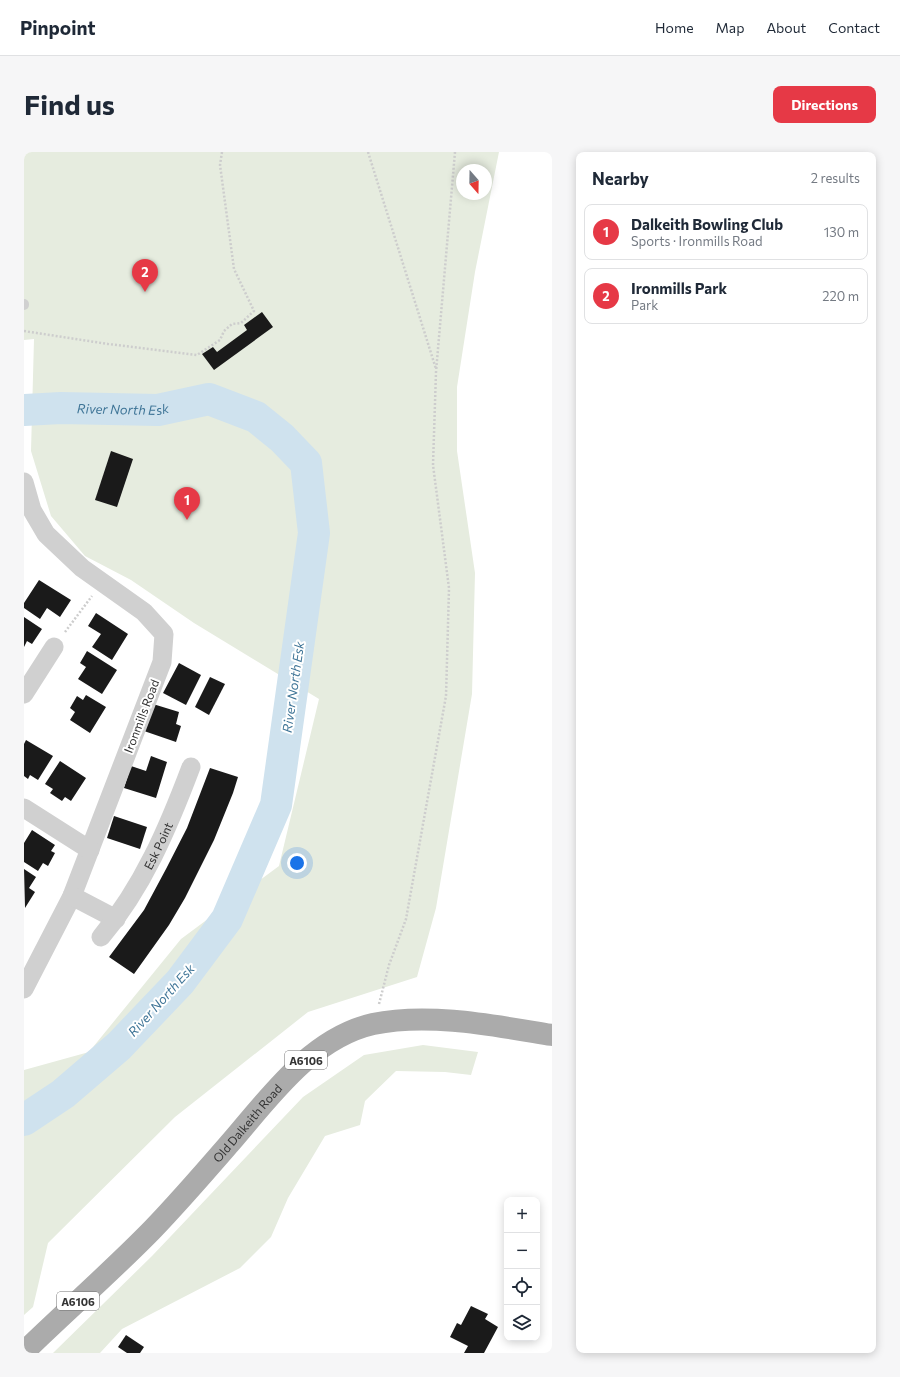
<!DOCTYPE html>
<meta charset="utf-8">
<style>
body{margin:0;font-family:Commissioner,sans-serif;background:#f6f6f7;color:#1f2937}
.controls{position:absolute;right:12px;bottom:12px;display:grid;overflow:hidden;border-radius:8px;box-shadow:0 2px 10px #0003}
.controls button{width:36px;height:36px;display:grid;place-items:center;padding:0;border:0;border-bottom:1px solid #e0e1e3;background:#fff;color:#1f2937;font:20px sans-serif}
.compass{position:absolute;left:432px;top:12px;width:36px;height:36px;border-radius:50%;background:#fff;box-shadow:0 2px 10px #0003;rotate:160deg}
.you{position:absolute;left:273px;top:711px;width:14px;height:14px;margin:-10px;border:3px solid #fff;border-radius:50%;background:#1a73e8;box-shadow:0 0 0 6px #1a73e833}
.badge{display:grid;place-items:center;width:26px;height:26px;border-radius:50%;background:#e63946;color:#fff;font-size:13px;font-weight:700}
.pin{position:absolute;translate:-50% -33px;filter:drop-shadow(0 1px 2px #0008)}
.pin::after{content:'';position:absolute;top:21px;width:14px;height:12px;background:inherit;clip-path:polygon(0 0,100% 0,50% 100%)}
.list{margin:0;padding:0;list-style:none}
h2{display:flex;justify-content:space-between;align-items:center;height:52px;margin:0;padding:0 16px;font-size:17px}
h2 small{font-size:13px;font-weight:400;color:#747a83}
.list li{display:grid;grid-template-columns:26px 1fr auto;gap:12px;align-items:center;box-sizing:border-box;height:56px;margin:0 8px 8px;padding:0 8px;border:1px solid #e0e1e3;border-radius:8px}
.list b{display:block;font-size:15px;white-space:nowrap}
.list p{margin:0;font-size:13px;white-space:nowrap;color:#747a83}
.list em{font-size:13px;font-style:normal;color:#747a83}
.icon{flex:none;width:22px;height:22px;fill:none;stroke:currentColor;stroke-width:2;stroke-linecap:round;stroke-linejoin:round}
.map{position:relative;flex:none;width:528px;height:1201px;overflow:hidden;border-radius:8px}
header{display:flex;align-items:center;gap:24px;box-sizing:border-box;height:56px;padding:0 20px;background:#fff;border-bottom:1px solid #e0e1e3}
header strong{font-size:19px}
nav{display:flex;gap:22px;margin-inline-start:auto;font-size:14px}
.intro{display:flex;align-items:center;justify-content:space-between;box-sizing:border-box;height:96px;padding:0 24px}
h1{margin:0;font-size:28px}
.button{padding:10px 18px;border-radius:8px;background:#e63946;color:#fff;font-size:14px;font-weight:700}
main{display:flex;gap:24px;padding:0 24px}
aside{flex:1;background:#fff;border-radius:8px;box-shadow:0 2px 10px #0003}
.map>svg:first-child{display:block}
</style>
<header>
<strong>Pinpoint</strong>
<nav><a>Home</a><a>Map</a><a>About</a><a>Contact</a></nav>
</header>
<div class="intro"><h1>Find us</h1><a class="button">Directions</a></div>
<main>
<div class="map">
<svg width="528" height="1201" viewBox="0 0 528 1201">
<rect width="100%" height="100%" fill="#fff"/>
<g fill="#e6ecdf" fill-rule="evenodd">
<path d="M0,0H475L451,120L433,235V299L451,421L448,542L412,756L393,825L284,860L151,965L24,1091L9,1155L0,1163V918L65,900L157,787L255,714L295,547L170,471L107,428L61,404L27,364L7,299L10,187L0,188ZM438,18H462V42H438Z"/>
<polygon points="399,893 454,900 447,923 421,920 372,919 341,949 336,973 301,984 264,1046 247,1085 216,1116 98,1177 76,1201 29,1201 128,1104 279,945 340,903"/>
</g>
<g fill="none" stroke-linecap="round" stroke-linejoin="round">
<path stroke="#cfe2ee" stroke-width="32" id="s1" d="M0,258L37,256L134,258L185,247L232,265L258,286L282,311L290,381L252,653L203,767L156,830L95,894L39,942L0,968"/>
</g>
<g fill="#1a1a1a">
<polygon points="238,160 249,175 190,218 178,202 189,195 193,200 223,178 220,173"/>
<polygon points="87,299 109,307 93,355 71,348"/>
<polygon points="15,428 47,448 36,465 23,456 16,467 0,456 0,451"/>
<polygon points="72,461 104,482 88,508 68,495 77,482 64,474"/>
<polygon points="0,465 18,477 8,492 3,489 0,495"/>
<polygon points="63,499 93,518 78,542 54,527 62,515 56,511"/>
<polygon points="155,511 177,523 162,553 139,541"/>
<polygon points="186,525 201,532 185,563 171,555"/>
<polygon points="62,543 82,555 66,581 46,568 51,560 46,556 53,544 59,548"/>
<polygon points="129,552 155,560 152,572 157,574 152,590 120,579"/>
<polygon points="2,588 29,604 14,628 6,623 4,627 0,624 0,592"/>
<polygon points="127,604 143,610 132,646 100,636 107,614 122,619"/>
<polygon points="36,609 62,626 47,649 41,645 38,649 26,641 29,637 21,632"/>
<polygon points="186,616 214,625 209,641 190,688 161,746 145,773 110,822 85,805 120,758 142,717 163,676"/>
<polygon points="90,664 123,675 116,697 83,686"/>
<polygon points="8,678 31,693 27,699 31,701 24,714 19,711 14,719 0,710 0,691"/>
<polygon points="0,717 12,725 5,736 11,740 1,756"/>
<polygon points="447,1154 464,1162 461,1167 474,1175 460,1201 440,1201 444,1194 426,1185 433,1171 437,1173"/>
<polygon points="102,1183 120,1195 116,1201 103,1201 94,1195"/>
</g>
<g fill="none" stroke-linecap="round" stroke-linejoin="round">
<g stroke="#cdcdcd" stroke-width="2.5" stroke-dasharray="2 2" stroke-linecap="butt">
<polyline points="344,0 412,217"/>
<polyline points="0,179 84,192 173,203 196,188 200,179 208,172 217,171 230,159 210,117 196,13 198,0"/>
<polyline points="41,480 68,444"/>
<polyline points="355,852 365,813 382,767 422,544 425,436 409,313 412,220 431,0"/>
</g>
<polyline stroke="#d0d0d0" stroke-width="10" points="0,152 0,153"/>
<g stroke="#d0d0d0" stroke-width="19">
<polyline points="0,330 8,358 22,382 58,416 120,460 140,482 138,510 48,744 0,837"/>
<polyline points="0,542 30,495"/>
<polyline points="0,656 66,698"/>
<polyline points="48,744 92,767"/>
<path id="s2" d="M77,785C119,735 144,676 167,615"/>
</g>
<path stroke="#ababab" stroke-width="22" id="s3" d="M0,1200C42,1159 87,1120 128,1078C155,1050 180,1021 206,991C245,946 287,886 349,872C405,860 473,874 528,883"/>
</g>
<g text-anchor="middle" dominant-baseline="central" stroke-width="4" stroke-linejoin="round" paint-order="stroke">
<g fill="#fff" stroke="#707070" stroke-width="1">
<rect x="261" y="899" width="42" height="18" rx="3"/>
<rect x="33" y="1140" width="42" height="18" rx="3"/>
</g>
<g font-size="11" font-weight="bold" fill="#333">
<text x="282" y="908">A6106</text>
<text x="54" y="1149">A6106</text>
</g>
<g font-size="12" fill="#333" stroke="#fff">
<text transform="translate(117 564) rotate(-69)">Ironmills Road</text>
<text stroke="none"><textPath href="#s2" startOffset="108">Esk Point</textPath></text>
<text stroke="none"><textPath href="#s3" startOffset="320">Old Dalkeith Road</textPath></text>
</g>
<g font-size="13" font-style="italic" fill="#3f7597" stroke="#fff">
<text stroke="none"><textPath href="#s1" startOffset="99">River North Esk</textPath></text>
<text transform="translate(269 535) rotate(-82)">River North Esk</text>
<text transform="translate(137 848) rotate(-48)">River North Esk</text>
</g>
</g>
</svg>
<div class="controls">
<button>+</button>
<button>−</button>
<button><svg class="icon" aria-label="locate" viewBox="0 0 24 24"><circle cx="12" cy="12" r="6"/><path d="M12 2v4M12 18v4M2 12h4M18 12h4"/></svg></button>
<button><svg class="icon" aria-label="layers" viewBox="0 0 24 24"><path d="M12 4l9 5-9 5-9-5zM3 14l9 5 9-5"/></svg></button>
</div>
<svg class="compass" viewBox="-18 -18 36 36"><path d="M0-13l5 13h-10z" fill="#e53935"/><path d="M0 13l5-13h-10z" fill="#747a83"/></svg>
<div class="you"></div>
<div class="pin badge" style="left:163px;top:368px">1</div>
<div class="pin badge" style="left:121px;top:140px">2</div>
</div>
<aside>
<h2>Nearby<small>2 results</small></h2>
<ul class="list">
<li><span class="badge">1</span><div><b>Dalkeith Bowling Club</b><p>Sports · Ironmills Road</p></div><em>130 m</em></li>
<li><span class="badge">2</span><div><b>Ironmills Park</b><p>Park</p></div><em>220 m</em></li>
</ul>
</aside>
</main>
